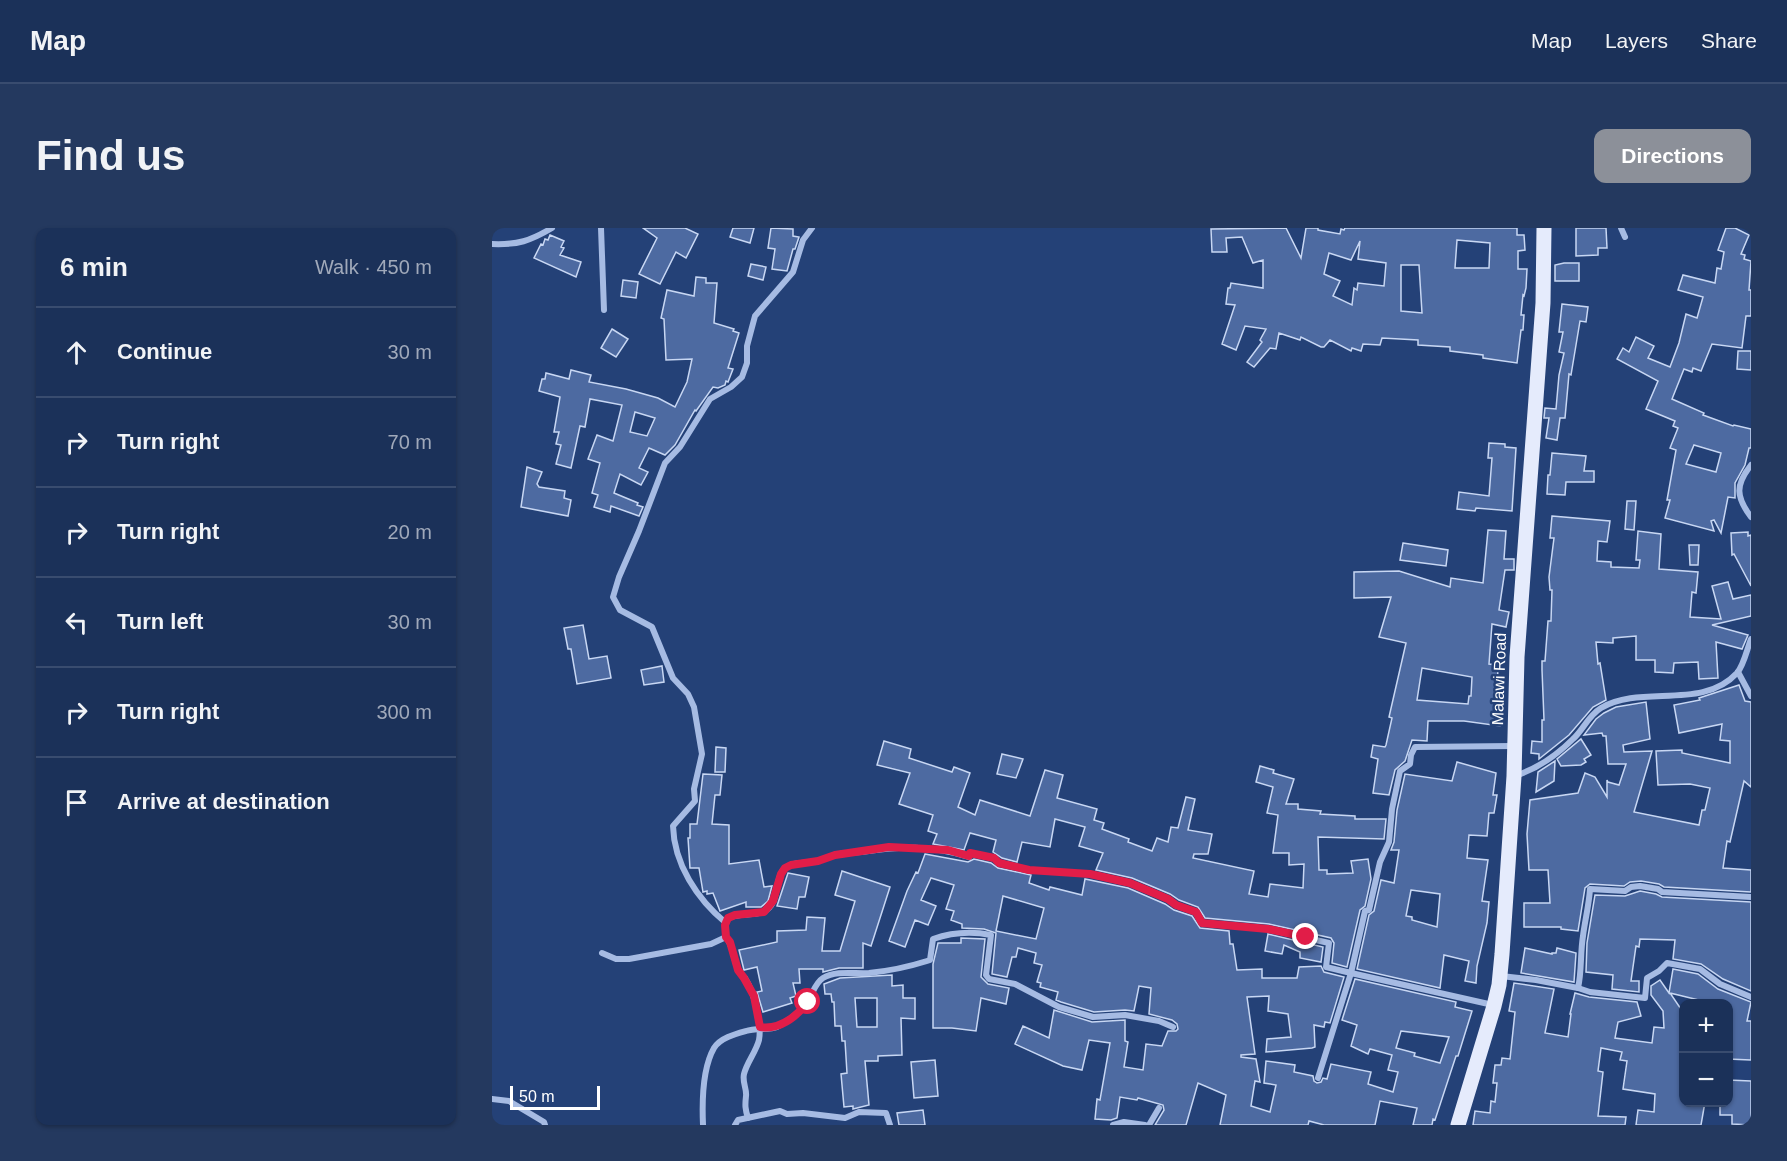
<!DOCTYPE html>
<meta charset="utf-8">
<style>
body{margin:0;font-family:Arial,sans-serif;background:#24395f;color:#f1f3f6}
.controls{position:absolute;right:18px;bottom:18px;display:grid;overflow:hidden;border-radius:12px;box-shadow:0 2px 4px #0004}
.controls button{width:54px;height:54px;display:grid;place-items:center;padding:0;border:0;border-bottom:2px solid #394c6f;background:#1b3159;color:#f1f3f6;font:30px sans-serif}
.scale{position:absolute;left:18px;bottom:15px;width:90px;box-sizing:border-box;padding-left:6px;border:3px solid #fff;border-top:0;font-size:16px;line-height:21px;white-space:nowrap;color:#fff;-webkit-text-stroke:4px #244177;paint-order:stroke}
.stop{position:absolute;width:18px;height:18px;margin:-14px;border:4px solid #e11d48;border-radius:50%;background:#fff}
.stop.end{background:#e11d48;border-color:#fff;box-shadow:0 2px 6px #0008}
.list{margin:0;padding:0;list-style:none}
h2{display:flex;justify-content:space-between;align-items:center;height:78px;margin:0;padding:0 24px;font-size:26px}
h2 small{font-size:20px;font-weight:400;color:#a0a9ba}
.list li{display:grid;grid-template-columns:39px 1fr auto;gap:18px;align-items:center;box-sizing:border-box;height:90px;padding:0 24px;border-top:2px solid #394c6f}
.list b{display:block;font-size:22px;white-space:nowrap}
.list em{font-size:20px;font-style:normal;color:#a0a9ba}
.icon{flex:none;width:33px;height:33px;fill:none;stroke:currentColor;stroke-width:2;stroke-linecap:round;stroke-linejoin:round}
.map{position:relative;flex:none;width:1259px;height:897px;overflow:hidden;border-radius:12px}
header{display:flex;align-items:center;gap:36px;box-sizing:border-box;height:84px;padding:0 30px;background:#1b3159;border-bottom:2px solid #394c6f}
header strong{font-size:28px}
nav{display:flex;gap:33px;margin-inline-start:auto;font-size:21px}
.intro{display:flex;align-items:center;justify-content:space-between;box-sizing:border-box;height:144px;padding:0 36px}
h1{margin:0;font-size:42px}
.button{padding:15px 27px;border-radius:12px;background:#8c9099;color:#fff;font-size:21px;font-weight:700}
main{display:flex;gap:36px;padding:0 36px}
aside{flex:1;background:#1b3159;border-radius:12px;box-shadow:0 2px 4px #0004}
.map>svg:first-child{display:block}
</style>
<header>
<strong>Map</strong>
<nav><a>Map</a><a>Layers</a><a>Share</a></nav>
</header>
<div class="intro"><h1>Find us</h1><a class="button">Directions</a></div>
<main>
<aside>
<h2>6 min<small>Walk · 450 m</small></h2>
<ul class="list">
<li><svg class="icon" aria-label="ahead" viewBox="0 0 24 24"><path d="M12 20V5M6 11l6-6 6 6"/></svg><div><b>Continue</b></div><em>30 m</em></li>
<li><svg class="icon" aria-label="right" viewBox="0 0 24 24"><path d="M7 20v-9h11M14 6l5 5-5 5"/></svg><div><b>Turn right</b></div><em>70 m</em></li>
<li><svg class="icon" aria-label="right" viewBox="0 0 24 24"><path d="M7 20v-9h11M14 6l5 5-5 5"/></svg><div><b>Turn right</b></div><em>20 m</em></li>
<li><svg class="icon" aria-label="left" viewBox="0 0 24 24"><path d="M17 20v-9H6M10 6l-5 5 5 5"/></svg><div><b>Turn left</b></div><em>30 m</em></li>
<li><svg class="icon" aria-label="right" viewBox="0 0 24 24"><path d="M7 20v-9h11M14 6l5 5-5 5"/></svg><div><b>Turn right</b></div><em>300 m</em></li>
<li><svg class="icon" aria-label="arrive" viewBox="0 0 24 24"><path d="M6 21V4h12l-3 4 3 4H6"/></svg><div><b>Arrive at destination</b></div></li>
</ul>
</aside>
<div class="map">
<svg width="1259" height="897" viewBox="0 0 1259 897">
<rect width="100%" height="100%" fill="#244177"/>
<g fill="#4d6aa1" stroke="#c8d7f3" stroke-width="1.5" fill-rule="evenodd">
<polygon points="151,0 193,0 206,6 194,30 184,24 168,56 147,46 165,10"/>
<polygon points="241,0 262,0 258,15 238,9"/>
<polygon points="279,0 301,1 301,8 307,9 303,21 301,21 295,43 280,41 283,21 276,20"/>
<path d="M794,0L809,30L814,0H826V2L848,6L849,1L852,2L853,0H1025V7H1032L1033,22L1026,23V41H1035L1034,60L1032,68L1031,67L1029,87H1032L1031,102H1029L1025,135L991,130V127L958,123V119L926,117V112L890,110L888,117L871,116L869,123L860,120L859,123L838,112L832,119H829L809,109L808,112L787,105L784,121L778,120L762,139L755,134L770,114L768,112L774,101L753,98L744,122L730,116L743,77L734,76L736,60H738L739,55L771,60V32L761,35L750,9L734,10L735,24H720L719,1ZM965,12L998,15L997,40H963ZM868,13L866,31L894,35L892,58L866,55L865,62L862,60L860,77L841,68L848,53L832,46L837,25L859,32ZM909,37H927L930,85L909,83Z"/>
<polygon points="1084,0 1114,0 1115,20 1106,20 1106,27 1084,28"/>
<path d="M1234,0H1243L1257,7L1249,26L1253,27L1252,31L1259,33L1257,62H1259V88H1254L1250,120L1220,116L1209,143L1201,140L1200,144L1192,141L1180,171L1212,185L1211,187L1241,198L1242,197L1259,201V220H1257L1253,237L1243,255V270L1236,269L1229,305L1222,292L1219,293L1222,303L1173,290L1178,272H1175L1184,222L1178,220L1186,200L1181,198L1183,193L1154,181L1166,153L1125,131L1131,120L1137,124L1144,109L1162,118L1156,130L1178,139L1187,115L1194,86L1205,90L1211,69L1186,62L1191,47L1223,55L1225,40L1229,41L1232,24L1226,22ZM1202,217L1229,225L1224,244L1194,236Z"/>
<polygon points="58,7 72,13 69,19 72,20 68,27 89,34 84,49 42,30 49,16 51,17 53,11 56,12"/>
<polygon points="1072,35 1087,35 1087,53 1063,53 1063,37"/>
<polygon points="259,36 274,39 271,52 256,48"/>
<path d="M204,49L214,50V55H225L222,95L242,101L241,103L247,105L236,140L241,141L236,154L234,153L233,157L226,160L221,159L204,183L203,182L183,217L173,227L157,220L147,240L156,244L149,257L128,246L122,265L146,275L145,277L151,279L147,288L119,278L118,284L102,279L106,267L100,265L108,235L96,231L105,207L121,213L130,177L98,171L93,199L88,198L79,240L64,236L69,217L64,216L67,204H62L68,169L47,163L50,151H53L54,145L77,151L79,142L99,147L97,154L134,161L166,170L183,179L195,154L200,131L174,132L172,91L169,90L175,62L202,68ZM143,184L163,190L155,208L138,204Z"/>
<polygon points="131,52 146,54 144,70 129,68"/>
<polygon points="1070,76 1096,79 1094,94 1088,93 1079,147 1077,146 1073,190 1068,190 1065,212 1054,210 1057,190 1052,190 1053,180 1064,181 1067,147 1072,125 1067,124 1071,104 1067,104"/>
<polygon points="120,101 136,111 124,129 109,120"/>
<polygon points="1246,123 1259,123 1259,142 1245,141"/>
<polygon points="997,215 1013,216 1013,219 1024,220 1020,283 984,280 983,283 965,281 967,264 997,268 1000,230 996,230"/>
<polygon points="1060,225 1094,228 1092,243 1102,243 1102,254 1074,254 1073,267 1055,266 1056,247 1058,247"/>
<polygon points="35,239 50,244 45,256 47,259 73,263 72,270 79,272 76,288 29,279"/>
<polygon points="1135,273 1144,273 1142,302 1133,301"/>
<polygon points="1060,288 1118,293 1115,314 1106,313 1105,333 1119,334 1119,339 1147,340 1148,332 1144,332 1146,303 1169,306 1167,341 1206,344 1204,365 1200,364 1198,389 1229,391 1220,358 1236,354 1241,371 1259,367 1259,388 1220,397 1256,407 1250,421 1224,414 1226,450 1207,451 1206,434 1182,435 1181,445 1163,444 1163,432 1144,432 1144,408 1121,410 1121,415 1104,414 1106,436 1108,435 1114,472 1101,479 1077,507 1047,531 1047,526 1039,525 1040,513 1050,514 1050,492 1052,492 1050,442 1050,433 1053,433 1056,393 1059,393 1060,362 1058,362 1057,349 1062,310 1058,310"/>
<path d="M996,302L1014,303L1012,331H1022V342H1013L1007,382L1017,384L1014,399L1000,396L997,436L1006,437L1005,468H1009L1008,498L972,493H936L935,513L920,512L913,533L903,542L897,567L881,565L886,531L879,529L881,517L893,519L894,517L900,490L897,489L914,415L887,409L899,369L862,370V344L907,343L958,359L959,350L991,355ZM930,440L980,449L979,468H977L976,476L925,472Z"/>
<polygon points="1256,304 1256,308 1259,307 1259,358 1242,326 1240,327 1239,305"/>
<polygon points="911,315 956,322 954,338 908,332"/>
<polygon points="1197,317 1207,317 1206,337 1198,337"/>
<polygon points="91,397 97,431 115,428 119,450 85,456 79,421 76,421 72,400"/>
<polygon points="170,438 172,454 152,457 149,442"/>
<polygon points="1247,457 1253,473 1259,474 1259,559 1252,553 1238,614 1235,613 1231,640 1259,642 1259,664 1172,659 1167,656 1149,653 1138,654 1132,658 1098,656 1093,660 1086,703 1069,701 1069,699 1032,699 1032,675 1058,675 1056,642 1037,642 1035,606 1038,572 1086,565 1093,545 1103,549 1115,569 1115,552 1116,554 1127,557 1134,536 1116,536 1114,508 1111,508 1110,505 1092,507 1104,491 1112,485 1124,479 1154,474 1158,511 1131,517 1132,524 1160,523 1142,584 1207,597 1210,582 1213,582 1218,560 1198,556 1166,557 1164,523 1190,522 1190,525 1238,535 1238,513 1228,512 1230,496 1187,505 1182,477 1208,472 1207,470"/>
<polygon points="1089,511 1099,527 1092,531 1094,534 1089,537 1069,538 1065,531"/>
<polygon points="392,513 419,521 417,530 460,544 462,539 478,545 466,579 483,587 488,572 538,588 553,542 571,547 565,570 605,581 602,592 612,595 610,601 637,611 636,614 660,623 665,610 676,614 679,599 686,600 694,569 703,571 696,602 720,606 716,626 702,626 701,630 762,643 757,666 776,669 778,656 811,660 812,636 797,637 797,625 781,625 786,587 775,585 781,559 764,554 768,538 782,542 781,545 802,551 794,576 806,576 806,581 829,583 828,586 863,588 863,591 894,591 892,611 826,609 827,642 835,642 835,646 861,645 859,633 876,631 879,651 873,678 868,682 855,739 840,735 842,715 839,710 777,696 713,690 706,679 687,672 678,666 640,650 604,642 611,625 587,618 593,599 563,591 558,619 530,614 525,634 510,630 501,624 504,612 478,605 472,622 441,616 445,606 436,603 441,587 407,576 418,545 385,537"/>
<polygon points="224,519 234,520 233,544 223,544"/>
<polygon points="510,526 531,531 524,550 505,546"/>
<polygon points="1063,533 1062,553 1044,564 1046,544"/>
<path d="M965,534L1004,545L1001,567H1005L1002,585H997L995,608L977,607L975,630L996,632L990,673L997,674L995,695L985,738L984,755L973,753L977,733L952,727L948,760L865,741L877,687L882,683L889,652L902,655L907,622H899L902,614L905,582L913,546L960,553ZM919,662L948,666L945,699L920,692V689L914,688Z"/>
<polygon points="211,546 230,547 228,567 223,567 220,596 237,597 237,636 267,632 272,659 280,658 276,673 269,679 254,679 254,674 228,683 221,665 215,666 215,663 211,664 207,640 198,640 196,610 198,610 198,596 205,596"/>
<path d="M433,626L476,634L482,631L499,635L506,640L539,647L537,655L557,662L558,659L590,667L593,651L636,660L673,676L682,682L700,688L708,700L737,703L738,716H741L745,742L770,741V750H805L807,739L829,738L832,744L852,749L838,795L833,794L832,799L822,797L823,819L820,820L774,824L775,811L799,809L796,786L776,783L777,768L755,769L763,826L749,827V829L764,831L768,854L763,853L759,878L778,884L784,857L772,855L774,833L803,837L802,844L821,848L822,853L825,855L829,854L831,850L835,851L839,836L879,844L876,856L901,864L906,844L896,842L900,827L878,821L876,826L859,818L865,797L850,792L863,751L964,774L963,779L980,783L966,828H964L943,892L941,891L940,897H921L925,880L888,873L883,897H832L817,893L816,897H728L734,867L706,855L694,897H663L672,882L671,877L646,870L645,872L628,869L625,890L619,892L603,891L605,871L608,872L618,815L597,812L590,842L571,838L523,816L531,798L557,810L562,782L600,794L633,792V813L636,814L632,839L651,842L654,816L670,818L676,803H684L686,801L685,796L680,792L657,786L659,760L647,758L642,783L633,782L602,784L569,774L564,772L566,764L548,759L549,755L545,754L550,737L542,735L544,725L526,720L524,729H520L515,749L500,746L504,705L492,701L470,700V696L459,692L462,683L454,681L462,657L439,650L429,672L444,678L436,697L423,692L413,719L397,713L415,663L424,644L426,645ZM511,668L552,680L544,711L504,703ZM909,803L957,809L948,835L922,828L923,825L904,820Z"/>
<polygon points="350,643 398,659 379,718 371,715 371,740 347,740 331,744 331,741 307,741 308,755 301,755 304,768 298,770 300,775 271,784 265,764 270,763 265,739 252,742 247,722 285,714 285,703 314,702 315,689 333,690 330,723 348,723 363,673 343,667"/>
<polygon points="296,645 317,649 313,669 307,669 305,681 285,678"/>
<polygon points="1148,663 1164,666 1170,669 1259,674 1259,763 1231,751 1209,736 1181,731 1183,712 1148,711 1147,719 1144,718 1139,753 1147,753 1147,764 1120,761 1121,747 1094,744 1095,715 1103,667 1133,668"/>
<polygon points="776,706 831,719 829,734 808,730 808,724 792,717 790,726 773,723"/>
<polygon points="469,710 493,711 489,749 496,756 517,760 514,776 489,770 484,803 460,800 441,800 441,736 446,715 469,715"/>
<polygon points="1033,720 1060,726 1060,725 1064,725 1065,720 1084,725 1082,754 1029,745"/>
<polygon points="1181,741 1206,746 1226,761 1259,774 1255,793 1259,793 1259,832 1236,831 1236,776 1223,776 1178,765 1191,784 1191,874 1213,874 1209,897 1144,897 1146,882 1162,884 1163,866 1131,861 1135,833 1128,832 1130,824 1109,820 1106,843 1111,844 1106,888 1134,889 1133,897 981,897 983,883 998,885 999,873 1003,874 1005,855 1001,855 1003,837 1009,837 1010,830 1018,831 1023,784 1017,783 1022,755 1062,761 1053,805 1076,809 1079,786 1078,786 1083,765 1097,769 1145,774 1149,788 1126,794 1123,810 1160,815 1162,799 1172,800 1171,783 1159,767 1159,758 1168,752 1177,765"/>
<path d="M400,747V758L411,757V770H423V791L409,790L410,827L386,828V833H373L377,877L361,881V878L352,879L349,846L355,845L353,813H350L349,798H343L342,774H340L339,766H333L332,756L348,750ZM363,770H385V799H365Z"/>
<polygon points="443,832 446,868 422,870 419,834"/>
<polygon points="1236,852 1259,853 1259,897 1240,896 1240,887 1228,887 1228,874 1236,874"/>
<polygon points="431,882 433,897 407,897 405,885"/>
</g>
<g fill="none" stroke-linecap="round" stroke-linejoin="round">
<g stroke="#a6bbe3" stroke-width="6">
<polyline points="109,0 112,82"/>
<polyline points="1129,0 1133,9"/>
<path d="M0,16C26,17 38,13 60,0"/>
<path d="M1259,237C1243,257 1244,269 1259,289"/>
<polyline points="1246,444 1259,468"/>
<path d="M1023,548C1044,541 1065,527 1081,511C1091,502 1096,488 1109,480C1150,456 1210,483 1245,445C1252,437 1255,421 1259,411"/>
<path d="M234,695C205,671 182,636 181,598L203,573L202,561L210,526L202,479L196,466L181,450L160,399L128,382L121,369L127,349L147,303L173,235L188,219L218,171L239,159L250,149L255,135V118L263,88L301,44L311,12L320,0"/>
<path d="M234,709C242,719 241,733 247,743C248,746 251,748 253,750C262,764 270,796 267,812C264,824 255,834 252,846C250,854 255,861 254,868C253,877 253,881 256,890"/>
<path d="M110,725L124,731H137L219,716L234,709L233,697L236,690C247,685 260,688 271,684C289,676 281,651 293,640C301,633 315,636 324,633C330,632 336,629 342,627C350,625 360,625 369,624C407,618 440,617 477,629L478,625L502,630L507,635L537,642L598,646L638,655L676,671L684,677L704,684L710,695L776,701L837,715L834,739L859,745L873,683L877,682L888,634L897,614L900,581L908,543L918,536L919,527L923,519L1021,518"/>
<path d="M1009,748L1044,752L1086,760C1090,743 1088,726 1091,708C1093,692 1097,677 1098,661L1133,663L1139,659L1148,658L1166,661L1170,664L1259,669"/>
<polyline points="1086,760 1098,764 1153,770 1155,750 1167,743 1175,735 1208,741 1228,756 1259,769"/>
<polyline points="826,850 859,745 1001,777"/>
<polyline points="0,871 17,873 52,894 53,897"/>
<path d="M211,897C210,874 210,841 222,820C228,810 243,806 254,803C263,800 278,802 285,799C297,792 308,785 316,773C321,765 323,755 331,750C345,742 362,746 377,745C396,743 416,739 435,733L438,732L441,711C461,704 479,703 499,707L494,747L497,751L523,756L567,779L601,789L633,787L667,793L681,799"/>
<polyline points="243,897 246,892 288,883 295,886 311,885 353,890 367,884 394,885 398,897"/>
<polyline points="621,897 632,894 653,897"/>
<polyline points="657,897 667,880"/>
</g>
<polyline stroke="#e5ebfc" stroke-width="15" points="966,897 1002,778 1007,757 1010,726 1022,548 1025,429 1051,75 1052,0"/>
</g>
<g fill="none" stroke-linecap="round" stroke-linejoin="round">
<path stroke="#e11d48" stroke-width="8" d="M316,774C304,789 288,802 268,799L262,768L252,750L246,742L238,714L234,709L233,697L236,690L243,687L272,684L281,673L289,646L293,640L299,637L326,633L343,627L397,619L456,622L477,628L478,625L502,630L507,635L537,642L598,646L638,655L676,671L684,677L704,684L710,695L776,701L814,709"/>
</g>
<g text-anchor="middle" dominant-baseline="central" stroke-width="5" stroke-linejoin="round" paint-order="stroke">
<g font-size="16" fill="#fff" stroke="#244177">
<text transform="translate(1007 451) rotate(-88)">Malawi Road</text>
</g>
</g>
</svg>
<div class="controls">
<button>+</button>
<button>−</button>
</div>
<div class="scale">50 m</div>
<div class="stop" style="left:316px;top:774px"></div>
<div class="stop end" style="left:814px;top:709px"></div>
</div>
</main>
